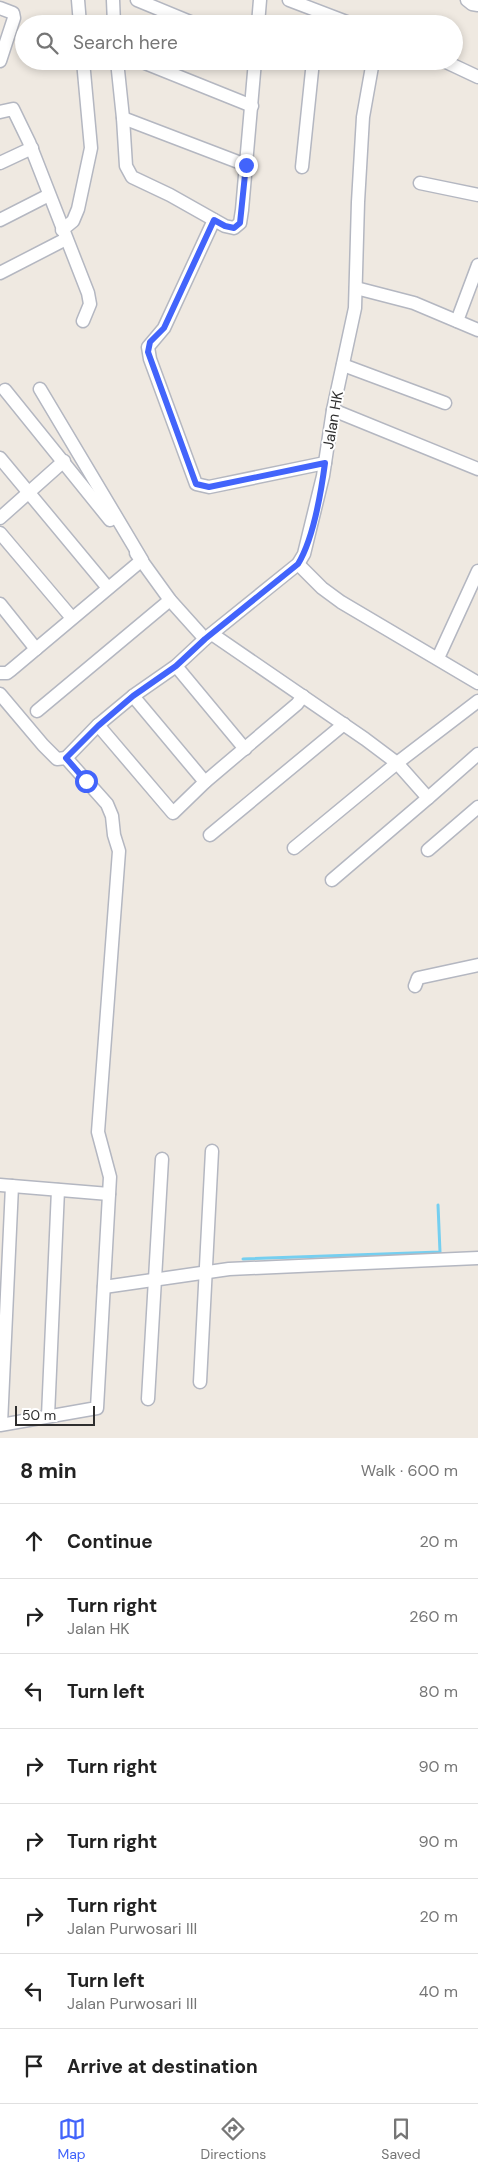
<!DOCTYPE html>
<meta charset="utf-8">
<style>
body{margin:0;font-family:"DM Sans",sans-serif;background:#f6f6f6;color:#222}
.scale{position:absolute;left:15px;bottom:12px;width:80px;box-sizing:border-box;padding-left:5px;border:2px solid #2e2e2e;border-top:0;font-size:14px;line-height:18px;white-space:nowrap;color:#2e2e2e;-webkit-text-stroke:4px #fff;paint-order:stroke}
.stop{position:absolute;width:15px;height:15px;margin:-11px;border:4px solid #4264fb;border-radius:50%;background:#fff}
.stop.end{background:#4264fb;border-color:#fff;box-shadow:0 1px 5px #0008}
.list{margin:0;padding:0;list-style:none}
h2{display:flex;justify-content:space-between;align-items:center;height:65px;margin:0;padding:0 20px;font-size:21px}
h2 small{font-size:16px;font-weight:400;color:#767676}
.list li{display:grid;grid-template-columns:32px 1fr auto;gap:15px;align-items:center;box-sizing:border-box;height:75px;padding:0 20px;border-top:1px solid #e0e0e0}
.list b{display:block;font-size:19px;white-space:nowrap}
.list p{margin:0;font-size:16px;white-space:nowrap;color:#767676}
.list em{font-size:16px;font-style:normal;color:#767676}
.icon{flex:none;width:28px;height:28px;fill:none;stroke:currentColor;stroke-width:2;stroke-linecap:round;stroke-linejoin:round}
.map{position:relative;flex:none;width:478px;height:1438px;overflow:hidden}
.search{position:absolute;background:#fff;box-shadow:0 2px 8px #0003;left:15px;right:15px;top:15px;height:55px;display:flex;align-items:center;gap:12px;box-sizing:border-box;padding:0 18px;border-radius:28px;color:#767676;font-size:19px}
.sheet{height:665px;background:#fff}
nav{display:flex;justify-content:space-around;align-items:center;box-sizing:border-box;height:70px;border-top:1px solid #e0e0e0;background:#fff;font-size:14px;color:#767676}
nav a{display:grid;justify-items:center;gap:2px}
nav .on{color:#4264fb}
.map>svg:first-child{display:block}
</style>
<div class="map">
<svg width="478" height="1438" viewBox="0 0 478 1438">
<rect width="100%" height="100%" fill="#efe9e1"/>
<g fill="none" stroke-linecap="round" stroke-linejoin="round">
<polyline stroke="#75cff0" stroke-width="3" points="243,1259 440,1252 438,1205"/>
<g stroke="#b4b7c1" stroke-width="15">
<g id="minor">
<polyline points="78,0 80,24"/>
<polyline points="113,0 114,24"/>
<polyline points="137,0 195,24"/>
<polyline points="289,0 352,24"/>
<polyline points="467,0 472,4 478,5"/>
<polyline points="0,8 13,13 14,18 0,61"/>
<polyline points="258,24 260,0"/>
<polyline points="117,61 123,118 126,166 132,177 170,195 225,226 234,228 240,223 242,210 255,61"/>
<polyline points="140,61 252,106"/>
<polyline points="444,61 478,77"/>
<polyline points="0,112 13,109 29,142 88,293 90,304 83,321"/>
<polyline points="123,118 246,165"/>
<polyline points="0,163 32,148"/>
<polyline points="302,167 313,61"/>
<polyline points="420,183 478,195"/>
<polyline points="0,220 49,195"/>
<polyline points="214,220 164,328 148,347 150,359 196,484 209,487 325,463"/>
<polyline points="62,230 73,221 78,209 91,148 83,61"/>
<polyline points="0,273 66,239"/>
<polyline points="356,288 414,303 478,330"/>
<polyline points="457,321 478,265"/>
<polyline points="343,365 445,403"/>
<polyline points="5,390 110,520"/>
<polyline points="333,410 478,469"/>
<polyline points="0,458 108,588"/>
<polyline points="0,518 64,461"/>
<polyline points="0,533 72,618"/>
<polyline points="136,553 170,600 205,639"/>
<polyline points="298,564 322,588 341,602 478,683"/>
<polyline points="0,604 36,649"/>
<polyline points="212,634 365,739 397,763 428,798 332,880"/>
<polyline points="438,658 478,571"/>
<polyline points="176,666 245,749"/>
<polyline points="0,673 7,673 11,670 142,560 40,389"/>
<polyline points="0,694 43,745 57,759 66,758 107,804 112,816 114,835 119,851 98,1132 110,1177 97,1408 0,1425"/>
<polyline points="133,696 205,782"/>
<polyline points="37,711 170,600"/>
<polyline points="98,725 173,813 205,782 297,704 303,696"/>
<polyline points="66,758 98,725 133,696 176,666 205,639 298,564 304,554 323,476 333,410 355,308 358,202 363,117 373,61"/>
<polyline points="428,798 478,754"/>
<polyline points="210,835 344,724"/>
<polyline points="294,848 397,763 478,701"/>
<polyline points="428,850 478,807"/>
<polyline points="415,986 418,978 478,965"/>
<polyline points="0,1185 109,1194"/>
<polyline points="104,1287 229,1269 478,1258"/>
<polyline points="200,1382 212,1151"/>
<polyline points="148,1399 162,1159"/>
<polyline points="48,1416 58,1190"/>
<polyline points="1,1424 12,1186"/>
</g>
</g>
<use href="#minor" stroke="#fff" stroke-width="12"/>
</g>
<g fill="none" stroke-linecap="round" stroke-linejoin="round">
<path stroke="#4264fb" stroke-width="6" d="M86,781L66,758L98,726L133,696L176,666L205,639L298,564C314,538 321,493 325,463L209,487L196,484L148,352L150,342L164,328L214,220L225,226L234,228L240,223L246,165"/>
</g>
<g text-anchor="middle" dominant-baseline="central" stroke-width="4" stroke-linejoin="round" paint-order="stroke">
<g font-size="15" fill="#2e2e2e" stroke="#fff">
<text transform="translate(333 420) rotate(-80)">Jalan HK</text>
</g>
</g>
</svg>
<div class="scale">50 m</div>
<div class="stop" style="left:86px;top:781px"></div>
<div class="stop end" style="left:246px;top:165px"></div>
<div class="search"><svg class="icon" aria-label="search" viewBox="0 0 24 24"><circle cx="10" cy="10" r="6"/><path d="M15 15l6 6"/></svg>Search here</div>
</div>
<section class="sheet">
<h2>8 min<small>Walk · 600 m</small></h2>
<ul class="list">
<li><svg class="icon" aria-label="ahead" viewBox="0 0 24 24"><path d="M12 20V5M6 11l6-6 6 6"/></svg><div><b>Continue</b></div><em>20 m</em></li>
<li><svg class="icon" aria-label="right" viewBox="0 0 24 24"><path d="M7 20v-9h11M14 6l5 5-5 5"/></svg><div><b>Turn right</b><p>Jalan HK</p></div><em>260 m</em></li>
<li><svg class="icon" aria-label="left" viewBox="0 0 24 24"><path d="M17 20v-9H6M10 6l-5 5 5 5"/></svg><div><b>Turn left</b></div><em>80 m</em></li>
<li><svg class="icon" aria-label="right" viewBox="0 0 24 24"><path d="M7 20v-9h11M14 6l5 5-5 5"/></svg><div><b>Turn right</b></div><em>90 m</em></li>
<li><svg class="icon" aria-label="right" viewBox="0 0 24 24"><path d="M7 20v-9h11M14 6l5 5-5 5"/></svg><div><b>Turn right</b></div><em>90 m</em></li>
<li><svg class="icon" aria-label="right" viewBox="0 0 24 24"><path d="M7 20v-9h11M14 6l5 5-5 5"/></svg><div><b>Turn right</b><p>Jalan Purwosari III</p></div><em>20 m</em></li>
<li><svg class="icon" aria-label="left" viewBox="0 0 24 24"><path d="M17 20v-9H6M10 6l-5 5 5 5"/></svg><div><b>Turn left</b><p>Jalan Purwosari III</p></div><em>40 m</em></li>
<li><svg class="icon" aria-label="arrive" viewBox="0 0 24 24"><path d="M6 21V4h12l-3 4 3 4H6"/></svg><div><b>Arrive at destination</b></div></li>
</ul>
</section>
<nav>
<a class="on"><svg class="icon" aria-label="map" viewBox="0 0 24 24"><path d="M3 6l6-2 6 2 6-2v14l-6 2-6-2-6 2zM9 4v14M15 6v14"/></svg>Map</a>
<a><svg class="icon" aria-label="directions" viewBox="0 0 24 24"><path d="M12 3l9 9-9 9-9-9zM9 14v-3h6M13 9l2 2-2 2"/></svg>Directions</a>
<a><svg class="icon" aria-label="saved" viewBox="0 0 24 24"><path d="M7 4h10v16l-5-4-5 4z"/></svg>Saved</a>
</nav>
